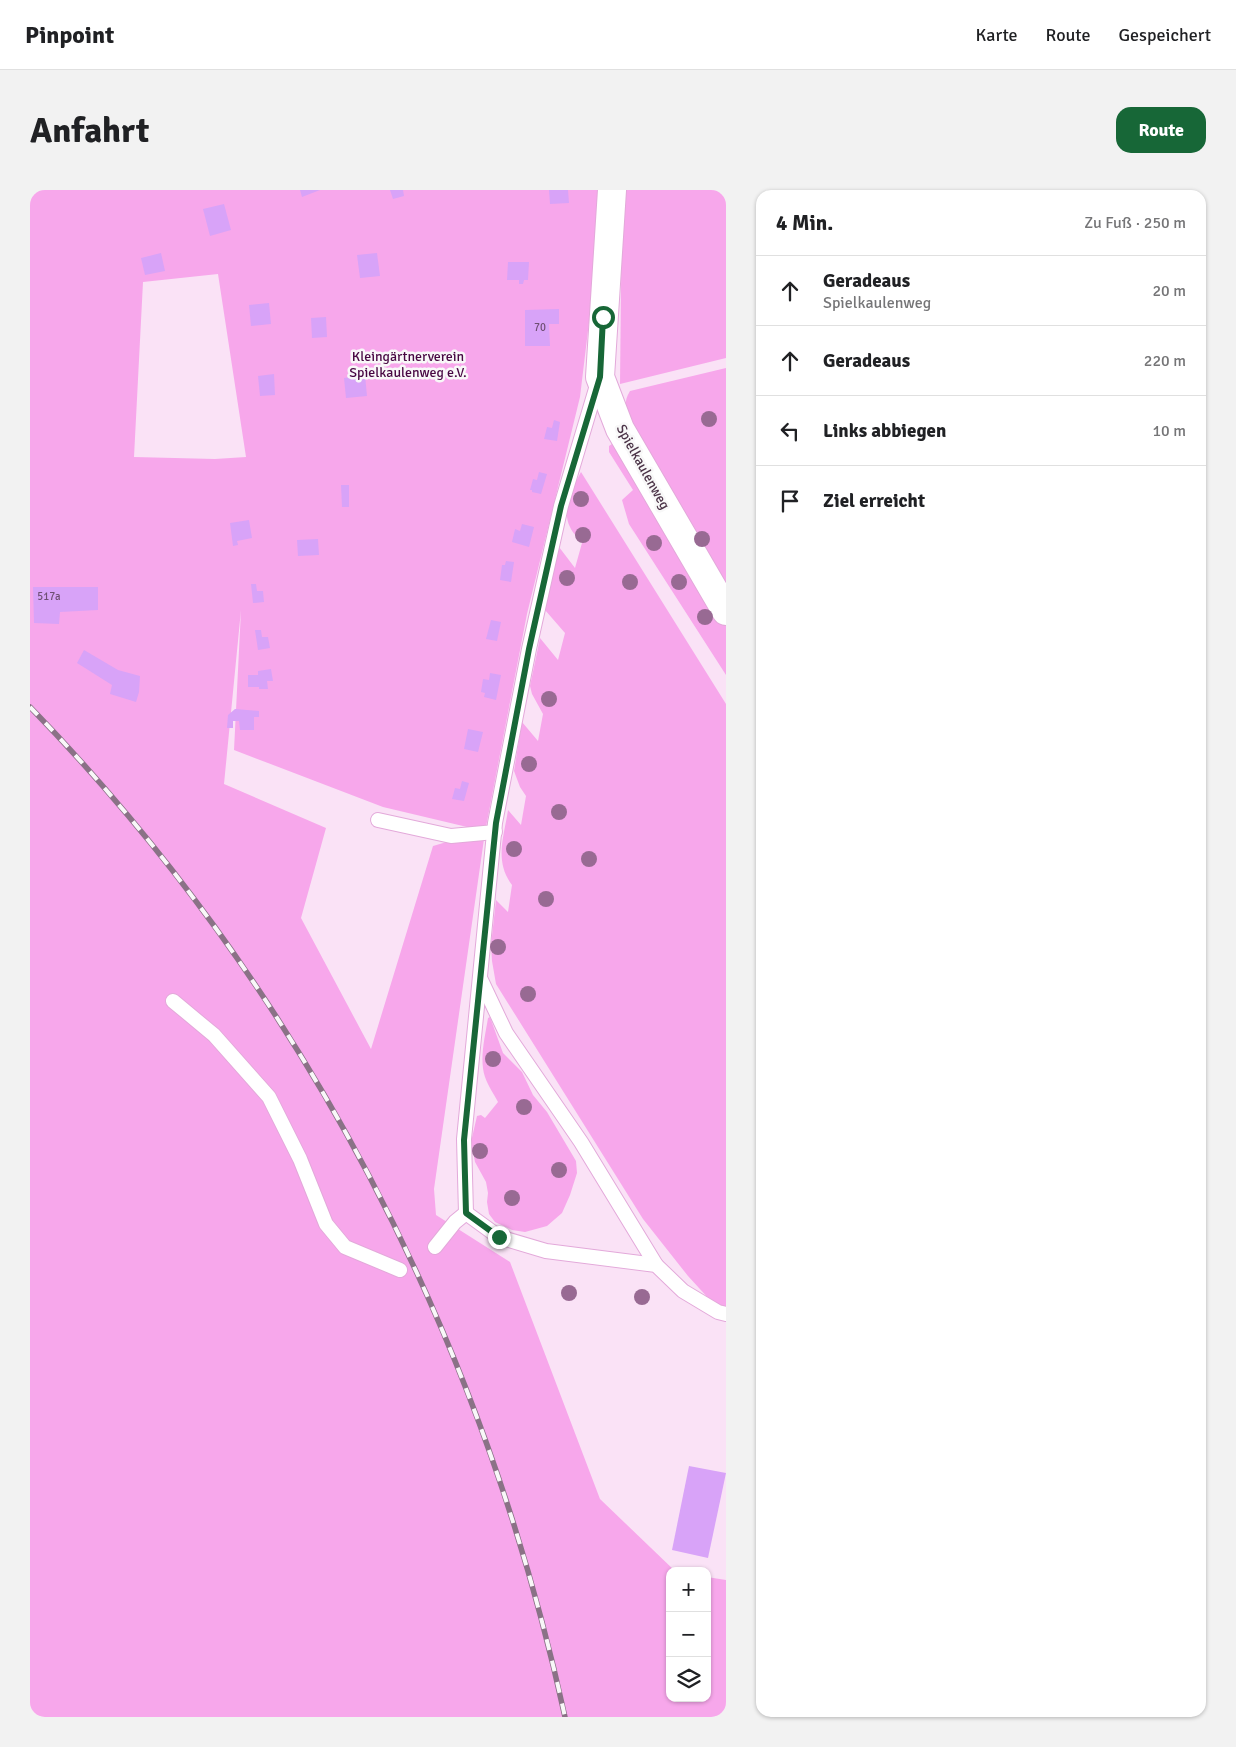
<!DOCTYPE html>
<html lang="de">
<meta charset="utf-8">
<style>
body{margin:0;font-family:Signika,sans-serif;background:#f2f2f2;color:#202124}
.controls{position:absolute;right:15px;bottom:15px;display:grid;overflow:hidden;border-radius:10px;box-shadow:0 1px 4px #0004}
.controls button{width:45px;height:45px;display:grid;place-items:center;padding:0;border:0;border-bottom:1px solid #e0e0e0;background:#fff;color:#202124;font:25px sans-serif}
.stop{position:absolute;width:15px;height:15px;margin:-11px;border:4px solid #176737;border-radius:50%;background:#fff}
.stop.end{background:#176737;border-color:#fff;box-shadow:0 1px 5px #0008}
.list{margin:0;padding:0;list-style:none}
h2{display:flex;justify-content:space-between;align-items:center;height:65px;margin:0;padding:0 20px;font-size:21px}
h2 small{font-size:16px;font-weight:400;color:#757577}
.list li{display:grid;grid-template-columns:32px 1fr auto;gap:15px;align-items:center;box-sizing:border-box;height:70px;padding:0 20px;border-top:1px solid #e0e0e0}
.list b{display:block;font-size:19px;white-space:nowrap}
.list p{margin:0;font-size:16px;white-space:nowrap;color:#757577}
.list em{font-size:16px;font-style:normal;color:#757577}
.icon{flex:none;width:28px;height:28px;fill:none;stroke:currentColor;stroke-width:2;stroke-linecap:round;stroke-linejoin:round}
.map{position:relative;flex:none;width:696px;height:1527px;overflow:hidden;border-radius:15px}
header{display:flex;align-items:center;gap:30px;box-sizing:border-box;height:70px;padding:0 25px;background:#fff;border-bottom:1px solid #e0e0e0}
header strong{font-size:24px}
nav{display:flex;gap:28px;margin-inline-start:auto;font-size:18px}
.intro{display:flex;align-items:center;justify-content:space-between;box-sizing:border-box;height:120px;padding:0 30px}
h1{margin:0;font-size:35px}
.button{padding:12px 22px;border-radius:15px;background:#176737;color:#fff;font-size:18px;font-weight:700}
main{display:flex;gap:30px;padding:0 30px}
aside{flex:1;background:#fff;border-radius:15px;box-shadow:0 1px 4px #0004}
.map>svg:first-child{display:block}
</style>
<header>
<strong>Pinpoint</strong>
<nav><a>Karte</a><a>Route</a><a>Gespeichert</a></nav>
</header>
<div class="intro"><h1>Anfahrt</h1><a class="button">Route</a></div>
<main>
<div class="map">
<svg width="696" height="1527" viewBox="0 0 696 1527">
<rect width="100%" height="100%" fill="#fae2f6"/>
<g fill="#f7a7eb" fill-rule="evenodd">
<path d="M0,0H567V41L560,124L550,207L497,424L455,642L404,999L406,1025L480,1072L570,1309L645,1381H640V1508H677V1387L696,1390V1527H0ZM188,84L216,267L185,269L104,267L113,92ZM211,420L204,560L353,617L454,641L403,656L341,859L271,728L296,638L194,594Z"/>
<polygon points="592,0 696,0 696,168 590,194"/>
<path d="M696,178V404L596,224C595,215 595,209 600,201Z"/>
<polygon points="582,254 586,255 595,266 696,436 696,485 599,334 592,310 603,300 579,262 579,256"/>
<path d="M551,282L696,514V1119L680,1110L658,1086L613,1029L466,794L462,771L461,755L466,710L478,722L482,695C464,671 474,647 478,620L491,635L496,606L490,597L484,581L492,532L508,551L513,524L502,504L500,496L510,448L528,470L535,443L515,420L529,357L545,378L552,353C548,348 542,342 540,337C531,320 543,297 551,282Z"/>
<path d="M460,827L473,863L492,882L503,905L517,922L546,971L547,983L540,1005L532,1023L517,1036L495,1042L482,1040L465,1032L459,1024L457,1012L458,1003L456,992L445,972L441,952L447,926L451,925L455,928L468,912C464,904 458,896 455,887C449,869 455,847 458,828Z"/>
</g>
<g fill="#d8a3f8">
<polygon points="270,0 290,0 272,7"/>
<polygon points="360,0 373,0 374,6 363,9"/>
<polygon points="519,0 538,0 539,13 520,14"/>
<polygon points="194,14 201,40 180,46 173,19"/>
<polygon points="131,63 135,81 115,85 111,68"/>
<polygon points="347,63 350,86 330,88 327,65"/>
<polygon points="478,72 499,72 498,90 494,90 493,94 489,94 489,90 477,90"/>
<polygon points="239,113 241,134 221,136 219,115"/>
<polygon points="529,119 529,134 519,134 520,156 495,156 495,120"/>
<polygon points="296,127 297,147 282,148 281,128"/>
<polygon points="244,184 245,205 230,206 228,186"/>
<polygon points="335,185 337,206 316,208 314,188"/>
<polygon points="524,230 530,232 527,251 514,249 517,237 522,238"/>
<polygon points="509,282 517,284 511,304 502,302 502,300 500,300 503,289 507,290"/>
<polygon points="311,295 319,295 319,317 312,317"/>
<polygon points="219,330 222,348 207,351 208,355 203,356 200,333"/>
<polygon points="492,334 504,337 499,357 482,352 485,339 490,341"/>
<polygon points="288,349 289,365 268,366 267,350"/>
<polygon points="476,371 484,372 481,392 470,390 472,375 475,375"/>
<polygon points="221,394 226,394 227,401 233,401 234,412 223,413"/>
<polygon points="3,397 68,397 68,420 30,422 29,434 4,433"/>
<polygon points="461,430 471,432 467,451 456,449"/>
<polygon points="225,440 231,440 232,447 238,447 240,458 228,460"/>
<polygon points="54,460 88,480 110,486 109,502 106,512 80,504 82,495 47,473"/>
<polygon points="241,479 243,491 237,491 238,499 229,499 229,497 218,497 218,485 228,485 228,481"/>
<polygon points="460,483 471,485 466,510 454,507 455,503 451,502 453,489 459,490"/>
<polygon points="205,519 229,521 229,527 224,527 224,540 210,540 209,531 203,531 203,538 197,538 198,525"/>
<polygon points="438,539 453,542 448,562 434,559"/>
<polygon points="432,591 439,593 434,611 422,609 425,598 430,599"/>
<polygon points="659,1276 696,1283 678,1368 642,1360"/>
</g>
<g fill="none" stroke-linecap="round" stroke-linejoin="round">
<g stroke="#e3a9da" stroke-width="16">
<g id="service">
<polyline points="348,630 421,646 465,642"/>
<polyline points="450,788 476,843 551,952 626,1075"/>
<polyline points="143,811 184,845 239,907 270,969 296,1034 315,1057 370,1080"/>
<polyline points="436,1023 469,1047 516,1061 626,1075 653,1101 688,1122 696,1124"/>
<polyline points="405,1057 425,1032 436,1023 434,949 465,633 499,459 531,316 568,192"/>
</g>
</g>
<g stroke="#e3a9da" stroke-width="30">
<polyline id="minor" points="582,0 570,187 590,239 696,421"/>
</g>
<use href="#service" stroke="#fff" stroke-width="14"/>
<use href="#minor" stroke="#fff" stroke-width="28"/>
<g stroke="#8a7286" stroke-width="5.5">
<path id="rail" d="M0,517C272,797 452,1147 535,1527"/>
</g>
<use href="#rail" stroke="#f8f8f8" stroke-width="4" stroke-dasharray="11" stroke-linecap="butt"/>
</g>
<g fill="#986a93">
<circle cx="679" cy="229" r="8"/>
<circle cx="551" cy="309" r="8"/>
<circle cx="553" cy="345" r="8"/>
<circle cx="672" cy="349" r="8"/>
<circle cx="624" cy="353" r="8"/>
<circle cx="537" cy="388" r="8"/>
<circle cx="600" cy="392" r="8"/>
<circle cx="649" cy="392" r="8"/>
<circle cx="675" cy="427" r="8"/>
<circle cx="519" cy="509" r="8"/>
<circle cx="499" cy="574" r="8"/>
<circle cx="529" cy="622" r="8"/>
<circle cx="484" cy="659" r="8"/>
<circle cx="559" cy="669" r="8"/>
<circle cx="516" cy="709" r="8"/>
<circle cx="468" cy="757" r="8"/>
<circle cx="498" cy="804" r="8"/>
<circle cx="463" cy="869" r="8"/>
<circle cx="494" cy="917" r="8"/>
<circle cx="450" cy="961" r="8"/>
<circle cx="529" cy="980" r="8"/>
<circle cx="482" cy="1008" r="8"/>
<circle cx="539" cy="1103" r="8"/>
<circle cx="612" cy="1107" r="8"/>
</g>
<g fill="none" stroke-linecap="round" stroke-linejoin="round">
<polyline stroke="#176737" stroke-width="6" points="469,1047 436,1023 434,950 466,633 499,459 531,316 570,187 573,127"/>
</g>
<g text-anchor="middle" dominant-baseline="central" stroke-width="5" stroke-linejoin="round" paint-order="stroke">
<g font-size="11" fill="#6e4f73">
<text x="510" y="137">70</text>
<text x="19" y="406">517a</text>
</g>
<g font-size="14" fill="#470742" stroke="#f8f8f8">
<text x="378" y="166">Kleingärtnerverein<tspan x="378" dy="16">Spielkaulenweg e.V.</tspan></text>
</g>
<g font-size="14" fill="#4b3347" stroke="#f8f8f8">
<text transform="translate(613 277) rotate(61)">Spielkaulenweg</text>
</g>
</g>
</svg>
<div class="controls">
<button>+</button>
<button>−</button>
<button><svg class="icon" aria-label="layers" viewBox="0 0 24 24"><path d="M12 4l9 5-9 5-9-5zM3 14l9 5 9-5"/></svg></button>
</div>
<div class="stop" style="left:573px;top:127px"></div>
<div class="stop end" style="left:469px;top:1047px"></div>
</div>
<aside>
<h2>4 Min.<small>Zu Fuß · 250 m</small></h2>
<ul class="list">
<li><svg class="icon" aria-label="ahead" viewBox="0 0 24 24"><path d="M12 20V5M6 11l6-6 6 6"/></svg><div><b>Geradeaus</b><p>Spielkaulenweg</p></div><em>20 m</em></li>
<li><svg class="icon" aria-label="ahead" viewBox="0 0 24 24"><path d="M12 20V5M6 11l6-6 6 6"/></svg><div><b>Geradeaus</b></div><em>220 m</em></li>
<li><svg class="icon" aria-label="left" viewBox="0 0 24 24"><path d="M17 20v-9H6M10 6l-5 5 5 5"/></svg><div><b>Links abbiegen</b></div><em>10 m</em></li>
<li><svg class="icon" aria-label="arrive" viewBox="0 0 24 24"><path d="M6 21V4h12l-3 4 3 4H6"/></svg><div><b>Ziel erreicht</b></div></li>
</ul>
</aside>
</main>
